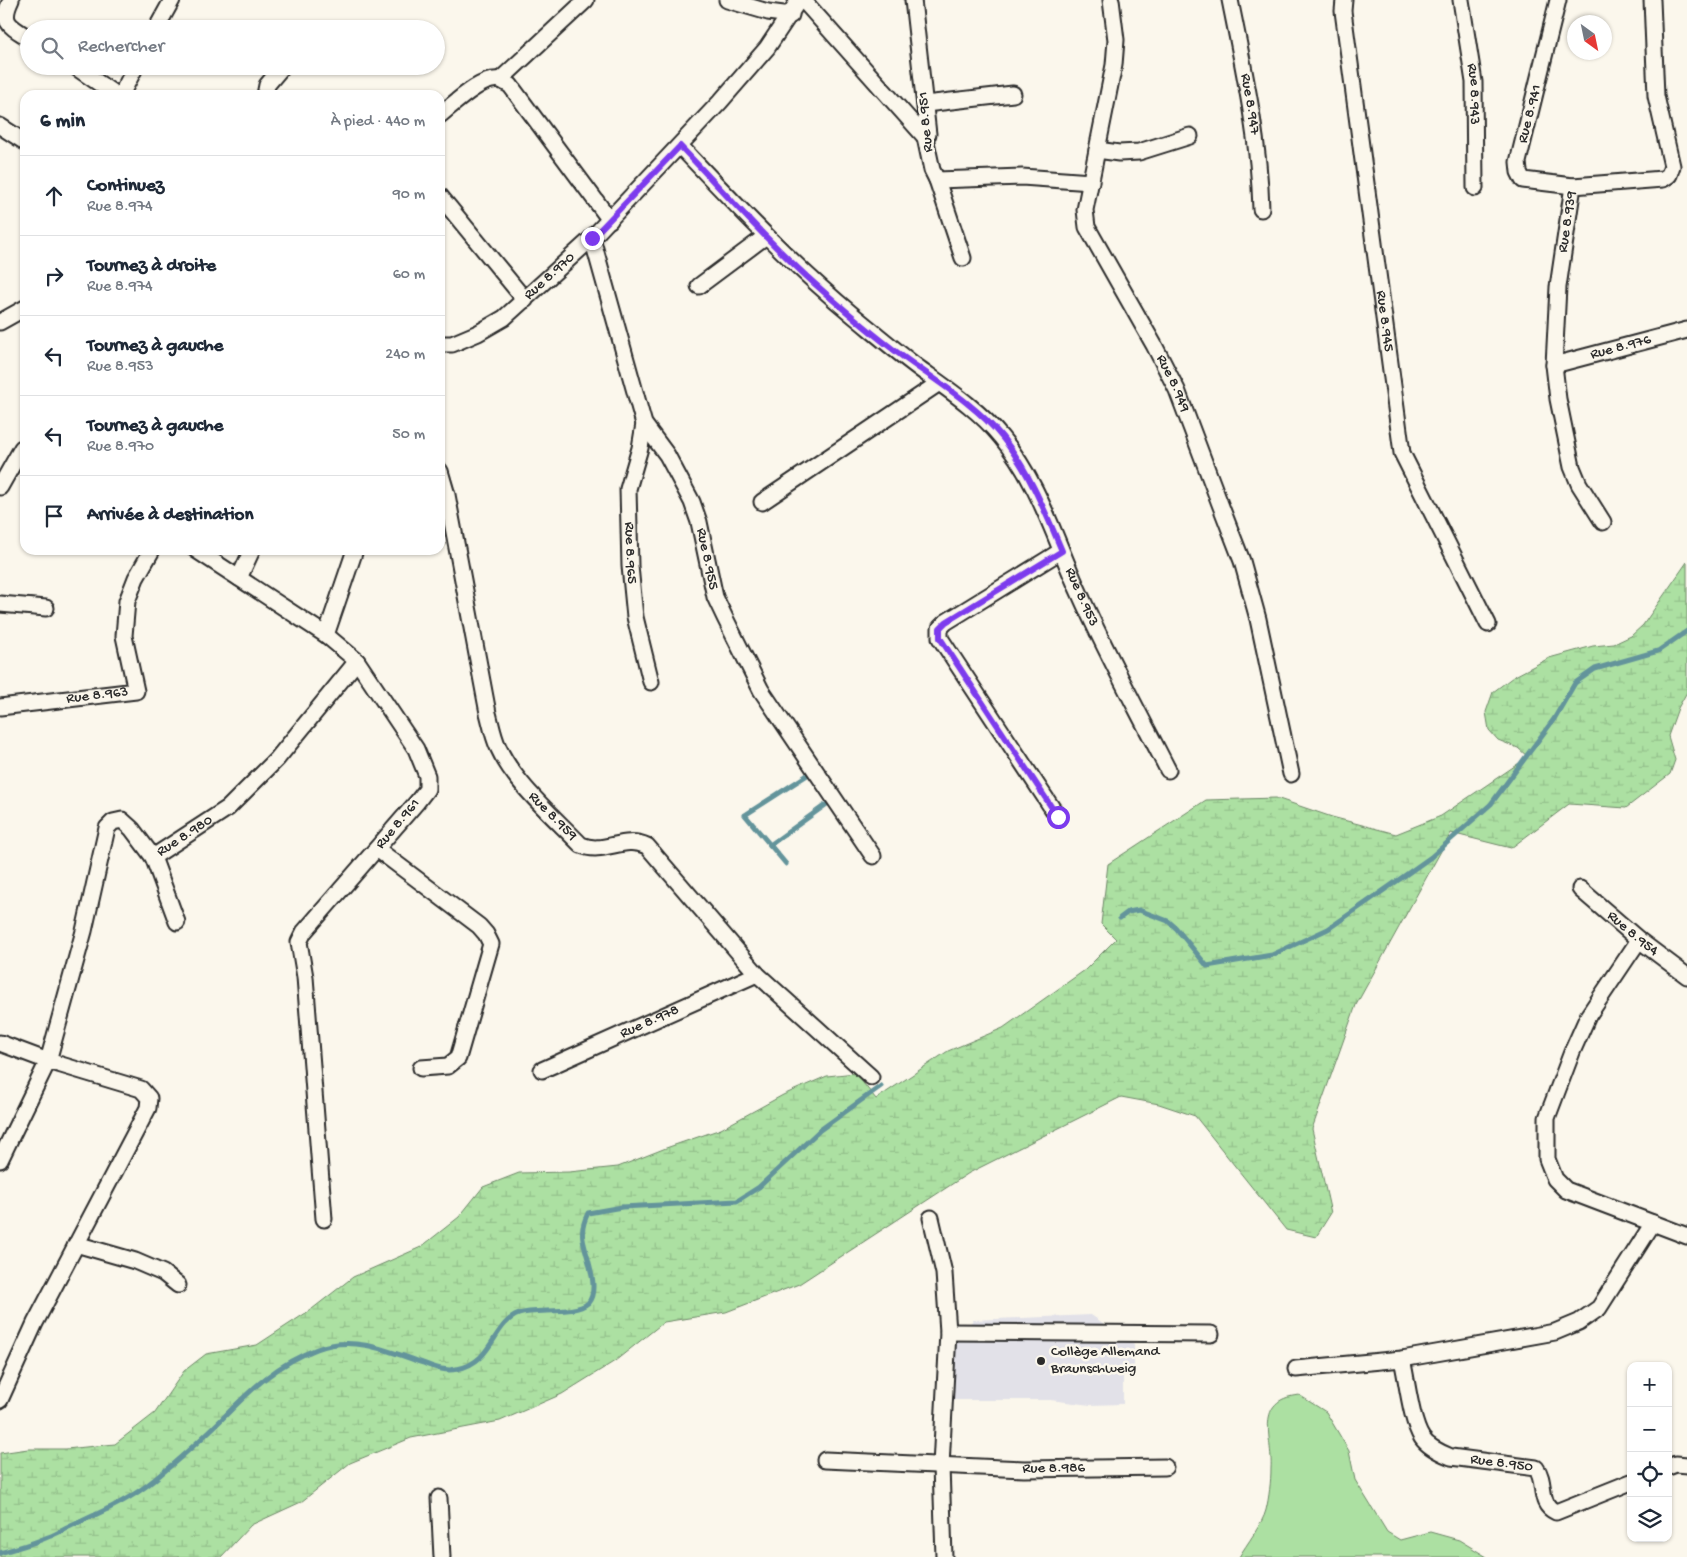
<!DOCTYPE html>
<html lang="fr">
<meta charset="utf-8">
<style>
body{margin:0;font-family:"Gochi Hand",sans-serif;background:#f2f2f3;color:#1f2937}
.controls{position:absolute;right:15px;bottom:15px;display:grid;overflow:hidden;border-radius:10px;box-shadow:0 1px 4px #0004}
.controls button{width:45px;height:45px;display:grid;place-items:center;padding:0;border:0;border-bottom:1px solid #e0e1e3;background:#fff;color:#1f2937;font:25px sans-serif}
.compass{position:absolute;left:1567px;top:15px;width:45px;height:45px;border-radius:50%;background:#fff;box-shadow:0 1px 4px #0004;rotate:147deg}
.stop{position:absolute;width:15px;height:15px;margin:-11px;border:4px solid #7c3aed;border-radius:50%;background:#fff}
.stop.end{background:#7c3aed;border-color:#fff;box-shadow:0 1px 5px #0008}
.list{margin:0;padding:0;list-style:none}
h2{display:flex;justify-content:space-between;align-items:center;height:65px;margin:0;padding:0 20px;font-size:21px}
h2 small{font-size:16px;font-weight:400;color:#747a83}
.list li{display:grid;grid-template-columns:32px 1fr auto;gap:15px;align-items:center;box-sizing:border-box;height:80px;padding:0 20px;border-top:1px solid #e0e1e3}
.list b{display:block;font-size:19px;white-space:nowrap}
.list p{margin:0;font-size:16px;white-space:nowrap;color:#747a83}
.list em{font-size:16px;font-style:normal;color:#747a83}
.icon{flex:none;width:28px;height:28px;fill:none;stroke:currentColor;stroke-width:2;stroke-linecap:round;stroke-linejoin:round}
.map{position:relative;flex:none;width:1687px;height:1557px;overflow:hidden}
.search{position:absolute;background:#fff;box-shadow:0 1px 4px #0004;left:20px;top:20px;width:425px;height:55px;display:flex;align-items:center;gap:12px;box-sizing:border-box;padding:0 18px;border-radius:28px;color:#747a83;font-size:19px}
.panel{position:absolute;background:#fff;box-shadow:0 1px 4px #0004;left:20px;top:90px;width:425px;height:465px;border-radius:15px}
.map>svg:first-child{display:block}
</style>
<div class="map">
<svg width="1687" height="1557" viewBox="0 0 1687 1557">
<defs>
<pattern id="wetland-marsh" width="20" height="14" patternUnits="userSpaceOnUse" patternTransform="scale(1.25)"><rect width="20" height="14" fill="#ace0a2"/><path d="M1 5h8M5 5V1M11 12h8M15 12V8" fill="none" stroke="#94c08c"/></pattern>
</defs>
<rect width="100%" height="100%" fill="#fbf7ec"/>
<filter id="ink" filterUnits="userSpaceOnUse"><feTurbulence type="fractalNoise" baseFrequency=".02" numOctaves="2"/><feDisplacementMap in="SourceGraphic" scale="10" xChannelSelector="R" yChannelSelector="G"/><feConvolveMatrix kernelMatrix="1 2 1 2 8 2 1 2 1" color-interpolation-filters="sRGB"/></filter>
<g filter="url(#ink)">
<polygon fill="#e2e1e8" points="1091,1315 1134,1344 1134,1373 1123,1374 1123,1404 1090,1405 1050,1400 947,1400 948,1349 973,1320"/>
<path fill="#ace0a2" stroke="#6c8666" d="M1299,1395L1326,1412L1349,1451L1355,1480L1387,1532L1400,1540L1430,1532L1459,1540L1487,1557H1239C1246,1545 1263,1523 1266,1510C1269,1498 1271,1481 1271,1468C1273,1438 1253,1400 1299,1395Z"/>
<polygon fill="url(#wetland-marsh)" stroke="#6c8666" points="1687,562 1687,692 1678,708 1668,736 1675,760 1670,774 1626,808 1569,804 1511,848 1451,833 1356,1005 1312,1129 1331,1213 1316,1237 1286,1230 1195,1116 1159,1104 1121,1097 969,1173 799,1284 726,1312 664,1322 615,1361 562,1394 500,1421 411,1438 350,1463 301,1502 251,1525 221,1557 0,1557 0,1453 28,1449 66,1449 115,1444 155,1413 184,1371 206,1354 257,1345 312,1309 353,1277 421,1247 459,1217 483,1187 519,1173 569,1172 618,1167 666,1148 721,1129 783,1095 827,1076 855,1073 876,1099 948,1051 1003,1028 1085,970 1116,939 1101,924 1108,864 1206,800 1276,798 1332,817 1396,834 1441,816 1528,757 1518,748 1498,740 1489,730 1486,712 1493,692 1513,677 1549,658 1593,646 1614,644 1631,636 1643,625"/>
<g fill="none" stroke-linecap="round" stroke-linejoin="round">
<g stroke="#64949b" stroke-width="5">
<polyline points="770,845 831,801"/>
<polyline points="786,864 745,815 812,772"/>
<polyline points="1120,918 1128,912 1139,910 1168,921 1176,928 1207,966 1272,955 1328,929 1390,886 1431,857 1491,804 1554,719 1575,683 1595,669 1658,651 1687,631"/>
<path d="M0,1553C16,1548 33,1544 48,1537C57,1534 64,1529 73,1525C101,1512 130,1500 154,1480C178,1460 202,1439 224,1417C252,1388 279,1363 317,1349C353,1335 389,1351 423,1363C434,1367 445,1372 457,1369C494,1362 492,1324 519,1314C536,1308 575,1315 588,1303C601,1289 585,1254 583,1239C581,1229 584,1221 588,1213L622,1207L737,1201L759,1187L820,1130L881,1086"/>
</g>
<g stroke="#2b2b2b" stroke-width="19">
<g id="minor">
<path d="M11,0C0,23 10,26 29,38"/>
<polyline points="727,0 768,12 791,15"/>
<polyline points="803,0 925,137"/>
<polyline points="913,0 928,134 925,137 932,170 937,180 1022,177 1091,182"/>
<path id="s1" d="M1111,0L1116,40L1114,65L1085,210L1087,227L1154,345L1177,390L1220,504L1242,561L1258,619L1291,774"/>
<path id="s2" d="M1230,0C1244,70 1259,138 1261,209"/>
<path id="s3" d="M1344,0L1343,11L1402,453L1488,624"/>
<path id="s4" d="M1461,0L1474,82L1475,188"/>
<polyline points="1558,0 1518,162 1519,172 1523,180 1573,186"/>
<polyline points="156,29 172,0"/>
<polyline points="74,66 116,95"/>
<polyline points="500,80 586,0"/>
<polyline points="121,95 136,66"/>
<polyline points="265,95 267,85 283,66"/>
<polyline points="925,104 1013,94"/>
<path d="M440,115C454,104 482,76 500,80C503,81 507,84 510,85L610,220"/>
<polyline points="0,126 25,142"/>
<path id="s5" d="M680,146C736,205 791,264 854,316C876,334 897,352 920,369C949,390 979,410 1001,437C1039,482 1055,540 1079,592C1106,653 1138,711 1168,770"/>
<polyline points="1097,150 1119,153 1139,152 1190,136"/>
<polyline points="937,180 963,258"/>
<polyline points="440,196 525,300"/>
<path id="s6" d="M592,238L644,424L667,455L692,502L699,522L715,597L725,618L761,690L873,856"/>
<polyline points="699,286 766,236"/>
<polyline points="0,322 25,308"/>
<path id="s7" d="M440,344H452L478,333L504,318L592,238L720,102L767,48L799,0"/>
<path id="s8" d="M1554,365L1687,330"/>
<path id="s9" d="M644,424L640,448L628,489L630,566L635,617L651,682"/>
<path id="s10" d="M440,471L447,495L488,713C491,724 493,736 498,747C514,783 553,816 581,845C604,855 623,835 647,846L757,974L871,1077"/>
<polyline points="0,487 22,448"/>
<polyline points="762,502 939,383"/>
<path id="s11" d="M1603,522L1579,484L1572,467L1558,399L1554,365L1558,287L1573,186L1663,179L1669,175L1672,166L1656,96L1652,0"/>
<polyline points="196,550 326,635 357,661 416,749 427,776 427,789 417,802 304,932 299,942 305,977 324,1219"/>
<polyline points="239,578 252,550"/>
<polyline points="0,604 46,608"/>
<polyline points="326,635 355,550"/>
<path id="s12" d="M0,707L136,691L124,636L127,601L136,578L152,550"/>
<polyline points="1058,817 940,638 940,628 946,622 1061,551"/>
<polyline points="377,849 479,926 486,934 491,944 458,1058 448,1066 421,1068"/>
<polyline points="153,857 177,922"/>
<path id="s13" d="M1580,889L1639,940L1687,976"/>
<polyline points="1639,940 1588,1016 1572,1052 1547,1118 1547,1159 1555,1179 1566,1190 1687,1236"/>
<path id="s14" d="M0,1043L48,1061L84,931L107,828L113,822L122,820L132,829L153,857L228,808L277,759L357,661"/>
<path id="s15" d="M542,1070L757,974"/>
<polyline points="0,1160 48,1061 141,1089 149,1098 148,1108 35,1323 0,1400"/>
<polyline points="931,1218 944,1273 948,1332 941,1466 944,1557"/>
<polyline points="76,1244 135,1261 163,1273 178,1285"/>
<polyline points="948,1332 1211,1334"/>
<path id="s16" d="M1402,1359C1407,1380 1411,1421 1422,1438C1428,1447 1441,1453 1451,1457L1536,1468C1547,1482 1537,1504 1556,1512L1631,1482"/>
<polyline points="1296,1369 1402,1359 1555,1332 1579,1322 1599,1308 1653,1223"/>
<path id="s17" d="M825,1460L1024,1469L1165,1467"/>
<polyline points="1668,1467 1676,1464 1687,1465"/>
<polyline points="439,1498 442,1557"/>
</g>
</g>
<use href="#minor" stroke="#fbf7ec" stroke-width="15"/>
</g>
</g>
<g fill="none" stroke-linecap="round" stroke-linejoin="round" filter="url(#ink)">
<path stroke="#7c3aed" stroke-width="6" d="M592,238L680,146C724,192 767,241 815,284C843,309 872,334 902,356C936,381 975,404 1002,437C1029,471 1045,511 1062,551L946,622L940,628V638L1058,817"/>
</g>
<circle fill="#2b2b2b" stroke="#fbf7ec" stroke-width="2" cx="1041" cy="1361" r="5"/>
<g text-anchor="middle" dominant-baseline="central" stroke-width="5" stroke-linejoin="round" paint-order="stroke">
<g font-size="15" fill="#2b2b2b" stroke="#fbf7ec">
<text stroke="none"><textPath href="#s4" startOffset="95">Rue 8.943</textPath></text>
<text stroke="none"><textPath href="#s2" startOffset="106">Rue 8.947</textPath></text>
<text transform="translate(1530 114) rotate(-76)">Rue 8.941</text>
<text transform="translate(926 122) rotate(-95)">Rue 8.951</text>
<text stroke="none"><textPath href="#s11" startOffset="311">Rue 8.939</textPath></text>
<text stroke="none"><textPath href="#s7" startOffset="132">Rue 8.970</textPath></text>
<text stroke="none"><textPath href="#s3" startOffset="324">Rue 8.945</textPath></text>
<text stroke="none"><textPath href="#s8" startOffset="69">Rue 8.976</textPath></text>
<text stroke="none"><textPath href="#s1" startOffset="409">Rue 8.949</textPath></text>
<text stroke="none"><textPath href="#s9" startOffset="131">Rue 8.965</textPath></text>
<text stroke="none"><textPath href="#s6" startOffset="344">Rue 8.955</textPath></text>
<text stroke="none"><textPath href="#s5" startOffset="614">Rue 8.953</textPath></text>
<text stroke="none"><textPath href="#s12" startOffset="98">Rue 8.963</textPath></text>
<text stroke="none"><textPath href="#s10" startOffset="371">Rue 8.959</textPath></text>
<text transform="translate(398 824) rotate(-50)">Rue 8.961</text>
<text stroke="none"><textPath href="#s14" startOffset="396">Rue 8.980</textPath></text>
<text stroke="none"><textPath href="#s13" startOffset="69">Rue 8.954</textPath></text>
<text stroke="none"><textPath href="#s15" startOffset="118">Rue 8.978</textPath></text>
<text stroke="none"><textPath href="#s16" startOffset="168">Rue 8.950</textPath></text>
<text stroke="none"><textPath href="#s17" startOffset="229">Rue 8.986</textPath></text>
</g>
<g font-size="15" fill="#2b2b2b" stroke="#fbf7ec" text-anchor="start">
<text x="1051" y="1352">Collège Allemand<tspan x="1051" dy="17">Braunschweig</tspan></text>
</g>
</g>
</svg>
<div class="controls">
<button>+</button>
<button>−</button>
<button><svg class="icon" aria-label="locate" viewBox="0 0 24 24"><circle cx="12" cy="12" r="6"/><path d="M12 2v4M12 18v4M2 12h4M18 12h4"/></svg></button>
<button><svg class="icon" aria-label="layers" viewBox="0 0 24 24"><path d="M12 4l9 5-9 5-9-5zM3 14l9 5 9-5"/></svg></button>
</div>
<svg class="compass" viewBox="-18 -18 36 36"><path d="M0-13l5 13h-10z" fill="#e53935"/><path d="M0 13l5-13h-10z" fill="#747a83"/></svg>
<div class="stop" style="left:1058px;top:817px"></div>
<div class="stop end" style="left:592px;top:238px"></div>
<div class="search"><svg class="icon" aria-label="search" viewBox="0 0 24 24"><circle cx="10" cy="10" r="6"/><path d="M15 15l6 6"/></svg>Rechercher</div>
<section class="panel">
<h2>6 min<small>À pied · 440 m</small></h2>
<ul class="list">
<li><svg class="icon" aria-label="ahead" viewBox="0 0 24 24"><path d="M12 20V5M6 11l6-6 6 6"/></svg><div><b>Continuez</b><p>Rue 8.974</p></div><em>90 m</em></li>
<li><svg class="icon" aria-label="right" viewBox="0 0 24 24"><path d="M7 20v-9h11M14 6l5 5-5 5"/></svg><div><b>Tournez à droite</b><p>Rue 8.974</p></div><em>60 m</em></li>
<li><svg class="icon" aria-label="left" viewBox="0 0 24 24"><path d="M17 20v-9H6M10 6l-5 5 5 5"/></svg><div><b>Tournez à gauche</b><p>Rue 8.953</p></div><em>240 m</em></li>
<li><svg class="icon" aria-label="left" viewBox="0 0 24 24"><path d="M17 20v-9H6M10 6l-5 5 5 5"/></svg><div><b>Tournez à gauche</b><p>Rue 8.970</p></div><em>50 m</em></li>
<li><svg class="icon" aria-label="arrive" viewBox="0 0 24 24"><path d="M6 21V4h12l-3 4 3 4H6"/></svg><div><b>Arrivée à destination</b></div></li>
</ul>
</section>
</div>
